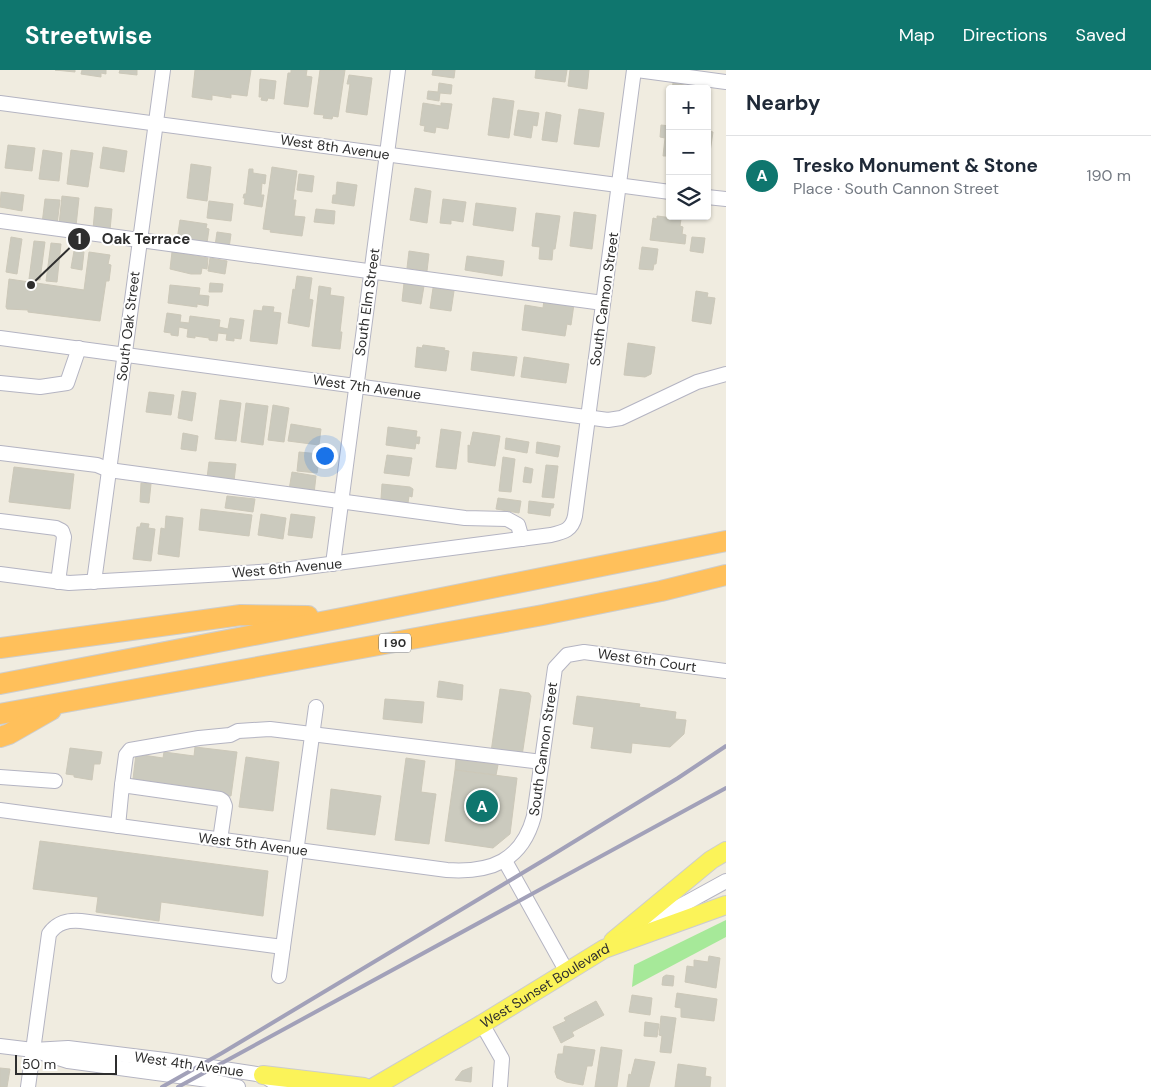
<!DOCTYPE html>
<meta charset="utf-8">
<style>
body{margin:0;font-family:"DM Sans",sans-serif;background:#f6f6f7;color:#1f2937}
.controls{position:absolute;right:15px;top:15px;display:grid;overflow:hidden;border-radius:5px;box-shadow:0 1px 4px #0004}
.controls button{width:45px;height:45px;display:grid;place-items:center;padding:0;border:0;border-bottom:1px solid #e0e1e3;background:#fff;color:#1f2937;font:25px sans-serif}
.scale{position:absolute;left:15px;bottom:12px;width:102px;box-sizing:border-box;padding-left:5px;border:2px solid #2e2e2e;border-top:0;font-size:14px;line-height:18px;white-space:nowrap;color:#2e2e2e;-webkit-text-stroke:4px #fff;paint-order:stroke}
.you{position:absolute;left:324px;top:385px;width:18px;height:18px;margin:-12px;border:4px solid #fff;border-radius:50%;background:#1a73e8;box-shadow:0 0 0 8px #1a73e833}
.badge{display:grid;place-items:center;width:32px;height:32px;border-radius:50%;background:#0f766e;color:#fff;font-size:16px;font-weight:700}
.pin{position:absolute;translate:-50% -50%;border:2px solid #fff;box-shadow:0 1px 5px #0006}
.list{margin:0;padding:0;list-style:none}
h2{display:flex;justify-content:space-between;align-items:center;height:65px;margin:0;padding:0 20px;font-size:21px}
h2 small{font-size:16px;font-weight:400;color:#747a83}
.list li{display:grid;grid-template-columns:32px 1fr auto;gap:15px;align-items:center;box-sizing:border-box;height:80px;padding:0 20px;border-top:1px solid #e0e1e3}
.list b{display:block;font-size:19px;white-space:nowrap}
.list p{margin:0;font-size:16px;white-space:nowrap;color:#747a83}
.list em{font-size:16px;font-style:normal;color:#747a83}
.icon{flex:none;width:28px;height:28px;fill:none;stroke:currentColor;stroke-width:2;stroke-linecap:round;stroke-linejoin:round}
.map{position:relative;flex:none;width:726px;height:1017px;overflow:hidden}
header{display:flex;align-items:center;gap:30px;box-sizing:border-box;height:70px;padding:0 25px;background:#0f766e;color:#fff}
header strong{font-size:24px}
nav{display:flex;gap:28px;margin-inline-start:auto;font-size:18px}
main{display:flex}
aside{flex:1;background:#fff}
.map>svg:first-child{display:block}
</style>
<header>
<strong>Streetwise</strong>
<nav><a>Map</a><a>Directions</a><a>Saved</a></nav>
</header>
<main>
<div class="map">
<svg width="726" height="1017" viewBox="0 0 726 1017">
<rect width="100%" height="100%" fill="#f0ece0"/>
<polygon fill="#a6e999" points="726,850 726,867 632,917 634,895"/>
<g fill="#cbcabe" stroke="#ccc8b9">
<polygon points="55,0 75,0 75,2"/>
<polygon points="82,0 106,0 106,4 101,3 101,7 81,4"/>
<polygon points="120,0 137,0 137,5 119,3"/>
<polygon points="195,0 251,0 247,26 231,24 231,28 212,25 212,30 192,27"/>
<polygon points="291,0 307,0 306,6 312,7 308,37 284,34 288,3 291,3"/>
<polygon points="320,0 345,0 338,47 333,46 332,49 323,48 324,45 314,44"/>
<polygon points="433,0 455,0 454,8 432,5"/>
<polygon points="536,0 567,0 565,12 535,8"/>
<polygon points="570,0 589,0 587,19 568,16"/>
<polygon points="349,5 372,8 367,45 346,42 350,14 347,14"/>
<polygon points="260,9 276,11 274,29 268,28 267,31 261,30 262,27 259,27"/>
<polygon points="439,13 452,15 451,24 440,23 439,31 427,29 428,21 438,22"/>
<polygon points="673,13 690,16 690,19 672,19"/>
<polygon points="493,28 514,31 509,68 488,65"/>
<polygon points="423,33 441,36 441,33 452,34 448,59 436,57 435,63 424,61 425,56 420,55"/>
<polygon points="579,39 604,43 599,77 574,74"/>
<polygon points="518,40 539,43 537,56 533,55 531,68 514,65"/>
<polygon points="546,42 561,45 557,72 542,70"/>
<polygon points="707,51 710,51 709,61 713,62 709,89 707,89"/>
<polygon points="661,55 670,56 670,86 663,86 665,68 660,67"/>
<polygon points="8,75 35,78 32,101 5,98"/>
<polygon points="103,77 127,81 124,102 100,98"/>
<polygon points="43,80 62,83 59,111 39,109"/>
<polygon points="71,80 93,83 88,117 67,114"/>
<polygon points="191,94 211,97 207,131 187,128"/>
<polygon points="272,97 297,101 293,130 296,130 294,146 305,147 302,166 270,162 271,160 263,159"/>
<polygon points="249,99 253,99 253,103 266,105 265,114 262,113 261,125 264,125 262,137 244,134 245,128 243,128 244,124 246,124"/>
<polygon points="299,104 314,106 312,122 297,120"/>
<polygon points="337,112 357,115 354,136 332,133 333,125 336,125"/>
<polygon points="415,118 431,121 427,153 410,150"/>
<polygon points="1,122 24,125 22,141 0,137"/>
<polygon points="62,126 79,128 76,156 59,155"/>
<polygon points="45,129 60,130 57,155 42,154"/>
<polygon points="443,129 466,132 463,152 451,150 451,154 440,153"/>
<polygon points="209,131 233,134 231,151 207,148"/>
<polygon points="476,133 516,138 513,161 473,155"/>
<polygon points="95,137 112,139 110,160 93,159"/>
<polygon points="316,139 335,141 334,154 314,152"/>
<polygon points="574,142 596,145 592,179 570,176"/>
<polygon points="536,143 560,146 555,179 553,179 552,190 539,189 540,177 532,176"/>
<polygon points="657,146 681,149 680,156 683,157 682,164 686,165 685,174 650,170 653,148 657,149"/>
<polygon points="180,150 207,154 206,158 209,159 207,173 177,170"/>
<polygon points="217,162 231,164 229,178 215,176"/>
<polygon points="11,167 22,169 17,204 6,202"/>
<polygon points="692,167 705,168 703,183 690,181"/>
<polygon points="34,171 45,172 40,210 29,209"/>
<polygon points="51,173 61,174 57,212 46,211"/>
<polygon points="642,177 658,179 656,194 654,194 653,200 639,199"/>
<polygon points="74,181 84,182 82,200 71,198"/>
<polygon points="409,181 429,184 427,201 407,198"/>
<polygon points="89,182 110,185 108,194 111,195 109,211 106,211 100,251 28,242 28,240 7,239 6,237 9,209 84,220"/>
<polygon points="172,182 208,188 207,199 202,198 201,204 191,204 170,199"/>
<polygon points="467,186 504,191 502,206 465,200"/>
<polygon points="210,188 227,191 225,204 208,201"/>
<polygon points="297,206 312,208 309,229 313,230 309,257 288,253 293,219 295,220"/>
<polygon points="210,213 223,214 222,222 209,222"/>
<polygon points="404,213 424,216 421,234 402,231"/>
<polygon points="170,215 200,218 199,225 209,226 208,236 197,234 197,237 168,233"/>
<polygon points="319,216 331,218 330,225 344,227 340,262 342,262 340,279 312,276"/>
<polygon points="433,218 454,221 451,241 430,238"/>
<polygon points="696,221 708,223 707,227 715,228 711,254 692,251"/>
<polygon points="544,230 574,234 571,255 567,254 565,266 522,260 525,235 543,238"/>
<polygon points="263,236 274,237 273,242 281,243 277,274 250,271 254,240 262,241"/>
<polygon points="167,243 181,245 180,252 189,253 190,246 220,250 219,257 228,259 230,248 244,250 241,269 234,268 234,271 226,270 227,264 218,263 217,271 209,270 209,268 195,266 195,268 187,267 188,259 179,257 178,266 171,265 171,263 164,262"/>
<polygon points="628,273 655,277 651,304 645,307 624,305"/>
<polygon points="423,275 445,278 444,280 449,281 446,301 415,297 417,277 422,278"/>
<polygon points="473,282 517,287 514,306 471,300"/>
<polygon points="524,287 569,294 566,313 521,307"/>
<polygon points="182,321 196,323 192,351 178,348"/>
<polygon points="149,322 174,325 171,345 146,342"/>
<polygon points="220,330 241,333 236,371 215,369"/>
<polygon points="246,333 268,336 263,375 241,372"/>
<polygon points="273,335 289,338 284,372 268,370"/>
<polygon points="291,354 321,359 319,375 288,371"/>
<polygon points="388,357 417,361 416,367 420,367 419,374 416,373 415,379 386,375"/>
<polygon points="441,359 461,362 456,399 436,397"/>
<polygon points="473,362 500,366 495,396 468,392 468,375 470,376"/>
<polygon points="183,363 198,366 196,381 181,379"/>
<polygon points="506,368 529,372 527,383 505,379"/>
<polygon points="537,372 560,376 558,387 536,383"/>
<polygon points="299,382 320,384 317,403 297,401"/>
<polygon points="387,385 412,388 409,406 384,403"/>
<polygon points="503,387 515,389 511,422 499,421"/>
<polygon points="209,392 236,394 234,411 207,408"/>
<polygon points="546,395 558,396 554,428 542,427"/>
<polygon points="14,397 74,404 70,439 9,432"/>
<polygon points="525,397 533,399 531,413 523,412"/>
<polygon points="292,402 316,406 314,424 289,420"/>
<polygon points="141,413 151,414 149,433 140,432"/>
<polygon points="382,414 410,417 413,419 412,427 409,426 408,433 381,429"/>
<polygon points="227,426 255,429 253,442 225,438"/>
<polygon points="498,428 521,431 519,443 496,439"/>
<polygon points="529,431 554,434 553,438 551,438 550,446 528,443"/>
<polygon points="201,439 252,445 249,466 199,460"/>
<polygon points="261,444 286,448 283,469 258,465"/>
<polygon points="291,444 315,447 312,468 288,465"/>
<polygon points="166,446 183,448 179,487 158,484 161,458 165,459"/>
<polygon points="141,453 149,454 148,458 155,459 151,491 133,489 137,457 140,457"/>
<polygon points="439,611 463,615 462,630 437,627"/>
<polygon points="500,619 529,623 531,626 522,686 491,682"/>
<polygon points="577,626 640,634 639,637 676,642 675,649 686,650 684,664 670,677 632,673 631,683 591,678 594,657 573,654"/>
<polygon points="385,629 424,632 422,653 383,649"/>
<polygon points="195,677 237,682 231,726 204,722 205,719 133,709 136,684 163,688 164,682 194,686"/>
<polygon points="70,678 102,682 100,694 94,694 92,710 74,707 74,705 66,704"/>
<polygon points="246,687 279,692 273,741 239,737"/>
<polygon points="406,688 425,691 421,722 436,724 429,774 395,770"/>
<polygon points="456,689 498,695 496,705 455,700"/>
<polygon points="455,700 517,708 510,764 493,778 445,771"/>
<polygon points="331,719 381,726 375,765 327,759"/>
<polygon points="40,771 268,801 263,846 161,832 159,851 96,842 98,827 33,819"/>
<polygon points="709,886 720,888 716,918 685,912 687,896 694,897 694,890 708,892"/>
<polygon points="666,905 674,906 673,916 662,915 663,907"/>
<polygon points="677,923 717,929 714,951 681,947 681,938 675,937"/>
<polygon points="632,925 652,928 650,945 629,942"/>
<polygon points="596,931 604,945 572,962 574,966 561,973 553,957 566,951 564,948"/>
<polygon points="661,946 676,948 671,983 660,982 662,966 659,965"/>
<polygon points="645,952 659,954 657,967 644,966"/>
<polygon points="564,976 595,980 592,996 587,996 583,1015 566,1012 557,1008 555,1002 558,984 563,984"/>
<polygon points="601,977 622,980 617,1017 595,1017"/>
<polygon points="635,989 655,992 649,1017 627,1017 629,1004 631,1005"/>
<polygon points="678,994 706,998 705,1006 711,1007 710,1017 675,1017"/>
<polygon points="472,997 471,1012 455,1010 462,1001"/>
<polygon points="0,998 10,999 7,1017 0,1017"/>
</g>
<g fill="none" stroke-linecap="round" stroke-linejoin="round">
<g stroke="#b4b4c2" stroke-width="16">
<g id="minor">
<polyline points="637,0 726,12"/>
<polyline points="0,33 670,122"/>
<polyline points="707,127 726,129"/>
<polyline points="0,151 603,233"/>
<polyline points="0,268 608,350 621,348 697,312 726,304"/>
<polyline points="0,313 40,317 67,313 79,278"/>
<polyline points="0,383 97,395 109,400 465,448 507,449 518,455 522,469"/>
<polyline points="0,451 56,458 62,461 64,467 58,512"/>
<polyline points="333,494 398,0"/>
<path d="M0,504L69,513L276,501L551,465C564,462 572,460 575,446L634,0"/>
<polyline points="94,512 163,0"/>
<polyline points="0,707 55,711"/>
<polyline points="122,715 126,685 130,680 199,668 230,665 238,661 270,659 542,692"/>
<path d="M0,740L447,800C491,803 522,791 534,746L555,598L567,585L584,582L726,601"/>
<polyline points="118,756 122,715 220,729 223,731 225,736 220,770"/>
<polyline points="505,791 567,902"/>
<polyline points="635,861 726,811"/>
<polyline points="279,906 316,637"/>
<polyline points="482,954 502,989 500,1017"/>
<polyline points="0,976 33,980 68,991 208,1010 238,1017"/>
<polyline points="33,980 68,978 165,990 263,1005 281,1017"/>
<path d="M28,1017L49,864C57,852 68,850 81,851L283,877"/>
</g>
</g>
<g stroke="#cdcdcd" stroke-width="20">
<g id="major">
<polyline points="613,871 711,790 726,781"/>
<polyline points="263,1005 364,1017"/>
<path id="s1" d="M374,1017L482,954L604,879L726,835"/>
</g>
</g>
<g stroke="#cdcdcd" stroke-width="22">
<g id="highway">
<polyline points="0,578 241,545 308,546"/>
<polyline points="0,614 347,547 726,471"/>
<polyline points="0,644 543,545 661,521 726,505"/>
<polyline points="0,667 9,664 51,640"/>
</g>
</g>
<use href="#minor" stroke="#fff" stroke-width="14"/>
<use href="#major" stroke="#fbf359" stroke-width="18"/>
<use href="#highway" stroke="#ffc05b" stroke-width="20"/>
<g stroke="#a2a1b9" stroke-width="4">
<polyline points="162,1017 222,983 549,787 678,708 726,676"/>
<polyline points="178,1017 726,718"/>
</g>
</g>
<g text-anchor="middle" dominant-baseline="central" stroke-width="4" stroke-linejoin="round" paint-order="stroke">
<rect fill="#fff" stroke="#6d6d6d" stroke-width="1" x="379" y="563.5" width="32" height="19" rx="4"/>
<g font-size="12" font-weight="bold" fill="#2e2e2e">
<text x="395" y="573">I 90</text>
</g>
<g font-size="14" fill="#2e2e2e" stroke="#fff">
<text transform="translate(335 77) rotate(8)">West 8th Avenue</text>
<text transform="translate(604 229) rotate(-82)">South Cannon Street</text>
<text transform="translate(367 232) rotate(-82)">South Elm Street</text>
<text transform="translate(128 256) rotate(-83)">South Oak Street</text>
<text transform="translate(367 317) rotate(8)">West 7th Avenue</text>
<text transform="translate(287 498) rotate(-5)">West 6th Avenue</text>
<text transform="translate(647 590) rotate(8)">West 6th Court</text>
<text transform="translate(543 679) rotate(-82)">South Cannon Street</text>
<text transform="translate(253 774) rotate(7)">West 5th Avenue</text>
<text stroke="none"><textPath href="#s1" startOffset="199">West Sunset Boulevard</textPath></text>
<text transform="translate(189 994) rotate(8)">West 4th Avenue</text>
</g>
</g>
<path fill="none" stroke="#2e2e2e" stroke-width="2" d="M31 215L79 169"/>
<g fill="#2e2e2e" stroke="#fff" stroke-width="2">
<circle cx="31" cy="215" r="5"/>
<circle cx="79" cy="169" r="12"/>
</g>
<g font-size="15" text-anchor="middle" font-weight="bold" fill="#fff">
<text x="79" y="174">1</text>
</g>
<g font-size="15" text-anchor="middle" font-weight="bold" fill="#2e2e2e" stroke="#fff" stroke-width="4" stroke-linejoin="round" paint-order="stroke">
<text x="146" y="174">Oak Terrace</text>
</g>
</svg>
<div class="controls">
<button>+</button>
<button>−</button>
<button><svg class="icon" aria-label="layers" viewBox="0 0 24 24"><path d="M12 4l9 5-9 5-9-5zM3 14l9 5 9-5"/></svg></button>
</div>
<div class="scale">50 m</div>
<div class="you"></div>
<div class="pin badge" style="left:482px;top:736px">A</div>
</div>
<aside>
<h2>Nearby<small></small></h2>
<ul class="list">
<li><span class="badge">A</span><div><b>Tresko Monument &amp; Stone</b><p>Place · South Cannon Street</p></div><em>190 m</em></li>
</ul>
</aside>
</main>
